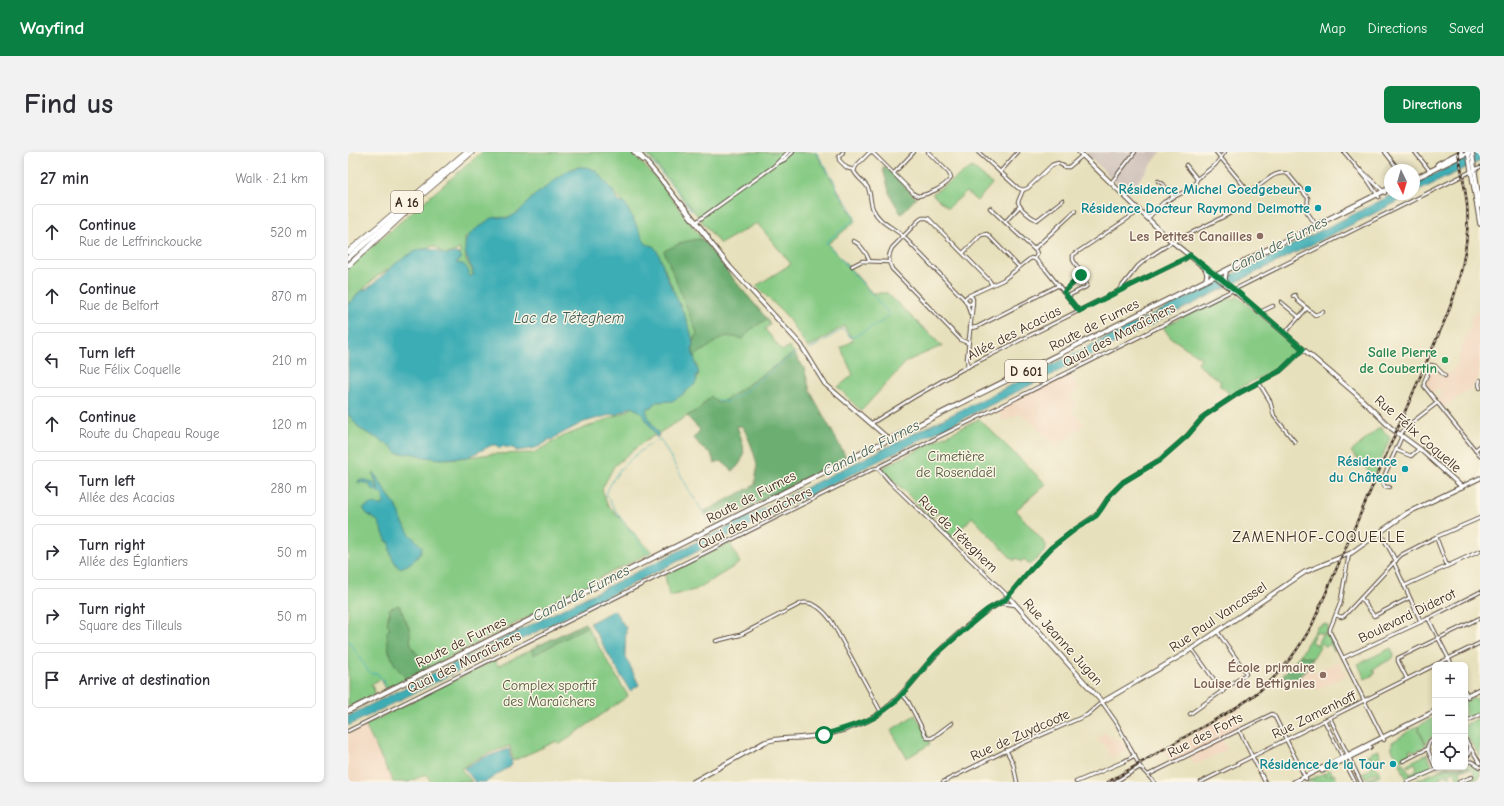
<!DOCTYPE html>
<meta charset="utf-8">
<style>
body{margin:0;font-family:"Comic Neue",sans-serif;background:#f2f2f3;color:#2b2b33}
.controls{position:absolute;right:12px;bottom:12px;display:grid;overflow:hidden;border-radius:6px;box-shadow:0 2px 6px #0003}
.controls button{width:36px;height:36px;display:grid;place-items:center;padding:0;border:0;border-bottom:1px solid #e1e1e2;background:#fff;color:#2b2b33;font:20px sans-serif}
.compass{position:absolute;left:1036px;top:12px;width:36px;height:36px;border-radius:50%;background:#fff;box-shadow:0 2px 6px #0003;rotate:175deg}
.stop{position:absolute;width:12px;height:12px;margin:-9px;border:3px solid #0b8043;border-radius:50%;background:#fff}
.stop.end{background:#0b8043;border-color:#fff;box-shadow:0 1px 4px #0008}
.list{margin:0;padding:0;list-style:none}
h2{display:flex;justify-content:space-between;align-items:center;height:52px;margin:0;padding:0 16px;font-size:17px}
h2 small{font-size:13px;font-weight:400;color:#7c7c81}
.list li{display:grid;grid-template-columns:26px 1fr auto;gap:12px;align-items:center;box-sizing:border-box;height:56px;margin:0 8px 8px;padding:0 8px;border:1px solid #e1e1e2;border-radius:6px}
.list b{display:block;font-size:15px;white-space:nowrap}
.list p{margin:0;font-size:13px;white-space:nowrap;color:#7c7c81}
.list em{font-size:13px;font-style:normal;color:#7c7c81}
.icon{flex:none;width:22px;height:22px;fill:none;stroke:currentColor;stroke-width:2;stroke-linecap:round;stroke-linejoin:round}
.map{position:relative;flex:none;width:1132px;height:630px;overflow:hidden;border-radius:6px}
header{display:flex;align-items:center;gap:24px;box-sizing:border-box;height:56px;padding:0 20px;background:#0b8043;color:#fff}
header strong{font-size:19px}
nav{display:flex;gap:22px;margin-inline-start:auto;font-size:14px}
.intro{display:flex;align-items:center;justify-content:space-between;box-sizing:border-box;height:96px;padding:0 24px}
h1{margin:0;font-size:28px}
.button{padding:10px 18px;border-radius:6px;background:#0b8043;color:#fff;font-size:14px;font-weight:700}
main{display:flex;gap:24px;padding:0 24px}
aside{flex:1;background:#fff;border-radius:6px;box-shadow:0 2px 6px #0003}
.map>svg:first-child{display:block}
</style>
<header>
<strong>Wayfind</strong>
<nav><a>Map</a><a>Directions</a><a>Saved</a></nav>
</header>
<div class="intro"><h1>Find us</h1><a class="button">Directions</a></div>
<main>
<aside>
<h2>27 min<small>Walk · 2.1 km</small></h2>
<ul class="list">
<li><svg class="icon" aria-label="ahead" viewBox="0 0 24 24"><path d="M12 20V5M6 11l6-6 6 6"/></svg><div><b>Continue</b><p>Rue de Leffrinckoucke</p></div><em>520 m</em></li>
<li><svg class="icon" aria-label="ahead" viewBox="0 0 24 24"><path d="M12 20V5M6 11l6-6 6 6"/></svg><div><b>Continue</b><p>Rue de Belfort</p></div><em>870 m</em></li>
<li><svg class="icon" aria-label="left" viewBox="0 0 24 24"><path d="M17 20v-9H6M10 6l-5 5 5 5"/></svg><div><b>Turn left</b><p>Rue Félix Coquelle</p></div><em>210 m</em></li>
<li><svg class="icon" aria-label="ahead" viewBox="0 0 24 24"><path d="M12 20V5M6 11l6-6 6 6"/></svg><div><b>Continue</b><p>Route du Chapeau Rouge</p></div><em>120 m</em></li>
<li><svg class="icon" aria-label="left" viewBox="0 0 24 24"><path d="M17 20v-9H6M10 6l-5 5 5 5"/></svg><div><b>Turn left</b><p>Allée des Acacias</p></div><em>280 m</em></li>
<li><svg class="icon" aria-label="right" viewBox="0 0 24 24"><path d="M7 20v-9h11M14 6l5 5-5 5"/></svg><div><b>Turn right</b><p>Allée des Églantiers</p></div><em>50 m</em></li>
<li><svg class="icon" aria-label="right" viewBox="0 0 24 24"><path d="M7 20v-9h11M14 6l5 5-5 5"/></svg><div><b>Turn right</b><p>Square des Tilleuls</p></div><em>50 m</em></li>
<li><svg class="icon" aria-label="arrive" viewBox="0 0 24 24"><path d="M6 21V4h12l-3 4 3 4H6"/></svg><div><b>Arrive at destination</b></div></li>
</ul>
</aside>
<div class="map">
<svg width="1132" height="630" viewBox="0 0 1132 630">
<rect width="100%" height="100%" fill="#fcf5e5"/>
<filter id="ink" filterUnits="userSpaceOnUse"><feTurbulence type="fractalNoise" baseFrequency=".025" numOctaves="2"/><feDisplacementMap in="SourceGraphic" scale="8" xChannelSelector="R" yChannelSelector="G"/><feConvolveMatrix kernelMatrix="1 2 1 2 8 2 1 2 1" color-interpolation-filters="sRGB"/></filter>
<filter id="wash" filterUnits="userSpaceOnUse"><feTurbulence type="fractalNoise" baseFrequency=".012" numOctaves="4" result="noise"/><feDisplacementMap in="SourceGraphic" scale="16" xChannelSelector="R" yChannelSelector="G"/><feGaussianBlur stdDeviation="0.9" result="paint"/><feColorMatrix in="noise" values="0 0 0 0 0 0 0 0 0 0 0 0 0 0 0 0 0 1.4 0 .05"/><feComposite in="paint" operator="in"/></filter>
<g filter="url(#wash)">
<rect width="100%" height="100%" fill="#e7e0bc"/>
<g fill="#f1d5bd">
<polygon points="1132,159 1132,223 1128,228 1127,233 1095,256 1088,247 1095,242 1090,236 1084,241 1077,232 1084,215 1095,226 1109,214 1113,196 1123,174 1122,166"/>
<polygon points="719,223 730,233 729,239 721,244 729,251 723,257 737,273 734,275 708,293 673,261 655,269 649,257"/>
<polygon points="991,509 998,523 969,538 966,532 958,535 954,525 953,525 952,523 957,520 961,513 965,521"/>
<polygon points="892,556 893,558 889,561 895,574 873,585 879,597 847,613 842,604 824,613 817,600"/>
<polygon points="17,573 31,601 45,630 0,630 0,582"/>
<polygon points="759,580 761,584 763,583 768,589 772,587 778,598 764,606 755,590 752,591 749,586"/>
</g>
<polygon fill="#cec1ba" points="737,0 813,0 780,42"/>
<g fill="#86ca84" stroke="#607a51">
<path d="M134,0H283L308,26L381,122L419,167L422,173L417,177L434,199L441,194L446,201L374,250L370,251L363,244L351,257L294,291L266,314L254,337L259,352L304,400L253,425L239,435L82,515L79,510L66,499L63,493L61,478L51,453L42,457V460L40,464L42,476L41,500L58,527L38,537L33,527L23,532L28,542L0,555V256L83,305L101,307L144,302L185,301L216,284L280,259L287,253L345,232C351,224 351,221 348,211L328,206L341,177L310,101L298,94L279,55L247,19L225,16L196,37L165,65L147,66L117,86L118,108L128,125L115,133L103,113L112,105V97L97,103L86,94L64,101L27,126L0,152V115Z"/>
<path d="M298,0H467C482,22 494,46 508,69L480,92L524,141H539L594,194L559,209L513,259L490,235L505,223L493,196L505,188L496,174L460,196L437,162L408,134L443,112L409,71L372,92Z"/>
<polygon points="624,15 644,32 629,49 618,40 600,56 584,42"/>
<polygon points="879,143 881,146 887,147 889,144 947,194 946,195 947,202 932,216 927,220 925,218 892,236 892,238 882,244 877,237 871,233 873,230 849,212 853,206 822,185 815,175"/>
<polygon points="631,267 698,332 668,358 699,394 696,397 697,399 682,413 676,407 673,410 668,406 666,409 624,365 605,386 595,376 596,375 595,373 598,366 591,359 584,366 534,317 534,316"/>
<polygon points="1032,275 1042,286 1026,325 1003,300"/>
<polygon points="382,391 392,411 347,438 321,444 317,423"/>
<path d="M237,471L280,544L211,593L209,589L165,609L162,594C144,599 128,606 113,617L124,630H83L78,622L61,630H45L17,573L147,508L150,514Z"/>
<polygon points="977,472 980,474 980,480 974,482 968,480 963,490 969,493 973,484 980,482 987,497 986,499 982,492 978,495 974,491 965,506 952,503 969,475"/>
<polygon points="1043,496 1046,503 1045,506 1025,517 1027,522 1017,527 1010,512"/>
<polygon points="1132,543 1132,560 1117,567 1117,550 1126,546 1127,548 1131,546 1130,544"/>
<polygon points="567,563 577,578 582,592 559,606 543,578"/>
<polygon points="1087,565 1087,583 1081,587 1078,592 1071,578 1070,574"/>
<polygon points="1132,565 1132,604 1117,582 1117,573"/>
<path d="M1069,574L1077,592V594L1073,597L1072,596L1071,598L1066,600L1065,598H1061L1063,602L1053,607L1054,609L1051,610L1044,597V590C1053,585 1060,579 1069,574Z"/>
<path d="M1030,598L1032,602V605L1023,608C1025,614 1032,617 1032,623L1019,630L1018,628L1029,622L1028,620L1017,626L1015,621L1024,616L1020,608L1016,610L1014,605L1017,604L1021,608L1019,603L1021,602L1023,605L1022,601Z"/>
<polygon points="1079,602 1085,616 1058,626 1052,612 1055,611 1062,622 1069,617 1067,611 1060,615 1059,612"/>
<polygon points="1117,611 1127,614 1132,619 1132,625 1128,627 1129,630 1118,630 1127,625 1124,617 1121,618 1120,615 1119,617 1112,618 1114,627 1110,627 1106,619 1102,621 1103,624 1100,625 1099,621 1098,623 1093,625 1091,624 1092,628 1086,630 1065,630 1099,615 1117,615"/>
<polygon points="982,618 984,621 982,624 986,622 988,626 985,630 958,630 976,621 978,625 979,624 977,621"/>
</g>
<g fill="#6cae72" stroke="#546c48">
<polygon points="537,14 568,46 553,62 542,43 535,17"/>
<path d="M350,87L355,88L381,122L419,167L402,178L395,187C378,183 376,183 362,194C356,198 351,200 347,205L344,197L345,194L344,190L346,189L349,181L316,99L335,90Z"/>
<path d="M446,201L456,216L462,239L498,305L365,374L357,359L407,333C407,328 408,323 409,318C410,309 399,280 394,274H389C395,293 402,303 385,319L373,309L366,311L363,301L354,296L346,286L352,278L339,264L351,257L363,244L370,251L374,250Z"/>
<path d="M51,453C54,461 58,468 61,476C63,483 61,491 65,497C70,505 77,505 82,515L58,527C56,522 53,521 50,517C42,508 39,491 39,480L42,476L39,471L42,460L41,457Z"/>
<polygon points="237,471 240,474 186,503 183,497"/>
<polygon points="952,503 965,506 957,520 952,523 953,525 940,532 935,523"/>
</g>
<g fill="#3cadb5" stroke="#3c6c6a">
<polygon points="1131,0 1132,0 1132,9 1066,41 1066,32"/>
<path d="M232,15C236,15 240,15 245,17C252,21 268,42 271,50L276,51L279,55L298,92L305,94L308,97C313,105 315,114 318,123C324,138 350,184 344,198L351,222L348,223L349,228L347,232L334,243L324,249L308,250L303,255L298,257L301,267L311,283L309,286L294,261L284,255L267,263L266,262L236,270L211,283L203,288L200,287V289C188,298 182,297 168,299L167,297C163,295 158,296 154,294L153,296H151L148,293H144L120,305L93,307L76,305L62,301L60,302L49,301L43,294L12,277L0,262V152L6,147L11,140C22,137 28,129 36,122C44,114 64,98 75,97C82,96 90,99 96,102C101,104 104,99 111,102L114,106L108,111C115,112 117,111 121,120V125L126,122L124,121L125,118C114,100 112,85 133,74C136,73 137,70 140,68C145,64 155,66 161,66C165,63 168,62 172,59C176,55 182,47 187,43C190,40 194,39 197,36C207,27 219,16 232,15Z"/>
<polygon points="1046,42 1065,42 0,574 0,564"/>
<path d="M26,321L51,359L54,369L61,381L74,395C74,404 60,415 51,416C45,409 40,400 42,390H39L30,369L19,362L15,356L23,352L35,353L36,351L35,344L28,338H26L22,335V332L12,330L10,331L11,328H19L27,332L29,337L31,338L25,322Z"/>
<polygon points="266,458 278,476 277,503 291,533 282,539 242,471"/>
<polygon points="161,597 164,613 138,630 127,630 116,616 134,606"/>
</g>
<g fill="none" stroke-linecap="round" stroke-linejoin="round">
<g stroke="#3cadb5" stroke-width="1">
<polyline points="295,0 325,34 344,59"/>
<polyline points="462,197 495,177 503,186 533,170 542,163 478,90 507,67 500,51 491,42 485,27 468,0"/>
<polyline points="411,228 448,200"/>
<polyline points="384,247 394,242 409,230"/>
<polyline points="369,248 378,250 381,249"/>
<polyline points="307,290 312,287 347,348"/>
<polyline points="349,351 365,374"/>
<path d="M302,405L269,361L258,343C265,321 285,303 304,291"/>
<polyline points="0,488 21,520 24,522 29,521 40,536"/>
</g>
</g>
</g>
<g filter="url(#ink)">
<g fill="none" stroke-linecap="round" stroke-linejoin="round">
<g stroke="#554536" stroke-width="4.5">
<g id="street">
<polyline points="495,0 491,5 491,8 499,16 506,18"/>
<path d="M522,0L508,14L506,19C509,26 517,30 520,36C523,42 522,51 525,57C531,71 545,75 555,84L618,149"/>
<path d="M524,0L566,42L570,44C581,42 596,36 603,26L601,21L580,0"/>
<polyline points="630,0 670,36 675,38"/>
<path d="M868,0L901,40C913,36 926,16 940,22L960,46L959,60L970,76"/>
<polyline points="996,0 1019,27 1031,45"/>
<polyline points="1037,0 1051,18"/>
<polyline points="1067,0 1082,19"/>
<polyline points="428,12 436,8 445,0"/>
<polyline points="838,13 849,27"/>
<polyline points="1013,18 1037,41"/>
<polyline points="652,20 670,0"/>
<polyline points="546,21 566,0"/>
<polyline points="810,29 815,32 825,45"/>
<polyline points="763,31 787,0"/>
<path d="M715,48L689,68C682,65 672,57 670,50L675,38L680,36L704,13L710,11L717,15H721L735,3"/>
<polyline points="642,56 688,99 689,102 687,107"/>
<polyline points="800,66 816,50 846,35 849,27 867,13 877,0"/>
<polyline points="348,70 426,14 440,0"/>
<polyline points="657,70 672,54"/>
<path d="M505,89C512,91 519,102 521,108"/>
<polyline points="825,90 889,58"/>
<polyline points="686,97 727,59"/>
<polyline points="615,101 633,83 639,82 671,115"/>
<polyline points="687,107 698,118 731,159"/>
<polyline points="504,114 514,109 541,110"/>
<polyline points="771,138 790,114 801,105 824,90"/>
<polyline points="716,140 734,123"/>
<polyline points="620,144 655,128 683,106 687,107"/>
<polyline points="720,144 738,135 739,133 733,121 725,108 725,103 785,63 791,58"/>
<polyline points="945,144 947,143 950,149 967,163 975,160"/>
<circle cx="621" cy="148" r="4"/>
<polyline points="933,150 951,165"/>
<polyline points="619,151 622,161"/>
<polyline points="912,160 925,154"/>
<polyline points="622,176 629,175 711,133"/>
<polyline points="937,181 959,156"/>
<path d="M620,191L613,188L544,117C540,110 540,103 544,96L571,68L574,66H580L641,128L644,133"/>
<polyline points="620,215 619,207 625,150"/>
<polyline points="1097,224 1087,214 1083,213 1076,230 1076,234 1132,304"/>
<polyline points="1132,228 1131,232 1132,236"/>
<polyline points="911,231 922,249 926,264 947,290"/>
<polyline points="524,271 566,245 613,218 766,141 837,107 842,103"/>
<polyline points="1052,283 1058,275 1089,251"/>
<polyline points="1048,298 1063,304 1071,297"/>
<polyline points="1127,298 1132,294"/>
<polyline points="530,316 542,330 660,444 684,416 703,396 726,378 749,362 762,343 775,330 811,308 838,285 856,264 891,241 932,219 955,197"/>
<polyline points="1041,335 1037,335 1034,329 1054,284"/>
<polyline points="1032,380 1048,409"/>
<polyline points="1088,385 1099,414"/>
<polyline points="1046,411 1073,470"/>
<polyline points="1056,434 1132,399"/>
<polyline points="1013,446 1026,464 1061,446"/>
<polyline points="653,451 667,453"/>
<polyline points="992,452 982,477 982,480 1036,588"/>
<polyline points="992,453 1001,402"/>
<polyline points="988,463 993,465 996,464 1053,403 1088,385 1132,366"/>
<polyline points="1080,466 1104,513"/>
<path d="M368,489L392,483L454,451C467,449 477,460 484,470L533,560"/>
<polyline points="844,497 875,540"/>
<polyline points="995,506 1077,468 1132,440"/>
<polyline points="1087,513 1132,491"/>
<polyline points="1059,527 1050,509 1050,506 1132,466"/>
<polyline points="1117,539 1120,545"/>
<polyline points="554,542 560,549 579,586 584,586 604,571"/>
<polyline points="842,562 898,522 897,519 869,479"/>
<polyline points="982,566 1013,630"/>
<polyline points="976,568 1007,630"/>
<polyline points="1117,570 1132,563"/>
<polyline points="891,578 917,630"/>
<polyline points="0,579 525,317 530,316 532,314 1132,15"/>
<polyline points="1087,585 1082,589 1079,596 1087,615"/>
<polyline points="1117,587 1132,611"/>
<polyline points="658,598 665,611 669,630"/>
<polyline points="1117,607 1121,602 1122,597"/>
<polyline points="1055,609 1079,597"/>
<polyline points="1117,609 1125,610 1132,615"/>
<polyline points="800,623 924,562 927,565 958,627"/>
<polyline points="595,630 655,600 739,563 754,550 768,570 793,616 806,630"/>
<polyline points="728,630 775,610 787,603"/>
<polyline points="767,630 792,615"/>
<polyline points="853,630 1087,513"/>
<polyline points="1059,630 1094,615"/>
<polyline points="1111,630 1124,625"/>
</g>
</g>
<g stroke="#554536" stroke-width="5.5">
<g id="secondary">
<polyline points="286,0 294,8"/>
<polyline points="290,0 316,31"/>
<polyline points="731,0 822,88 912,160 968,208 1008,242 1043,276 1073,298 1114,335"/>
<polyline points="1120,0 1132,72"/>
<polyline points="1124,0 1132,54"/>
<polyline points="315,30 382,115 453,193 477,232 542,288"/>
<polyline points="333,51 360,85"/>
<polyline points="857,116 859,122 858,128"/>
<polyline points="878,121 877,126 878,131"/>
<polyline points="1117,544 1132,537"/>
<polyline points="974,619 1022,595"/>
<path d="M345,630L417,590C431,585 445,587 459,585C477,584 495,579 512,572C551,557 570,517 600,491C613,480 626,467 640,458C647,453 654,451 660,444L754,550L836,502L957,420L1003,401L1059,361L1132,326"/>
<polyline points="946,630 1087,559"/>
</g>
</g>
<g stroke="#554536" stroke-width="6">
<g id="primary">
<polyline points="1090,12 1113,0"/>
<polyline points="1066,27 1121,0"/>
<polyline points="0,559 1042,36"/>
</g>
</g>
<g stroke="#554536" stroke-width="6">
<g id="highway">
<polyline points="0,100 118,0"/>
<polyline points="0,106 124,0"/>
<polyline points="0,114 57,61"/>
</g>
</g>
<use href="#street" stroke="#fff" stroke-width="2.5"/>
<use href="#secondary" stroke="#fff" stroke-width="3.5"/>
<use href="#primary" stroke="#fff" stroke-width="4"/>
<use href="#highway" stroke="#fff" stroke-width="4.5"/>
<g stroke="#3b2a1e" stroke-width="2.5">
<path id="rail" d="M760,630C789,613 819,595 849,578C873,564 898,552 918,533C937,516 952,495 964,473L1099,163C1113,128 1122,90 1119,52C1117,34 1113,17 1110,0"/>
</g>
<use href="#rail" stroke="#fcf5e5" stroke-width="1" stroke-dasharray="3" stroke-linecap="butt"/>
</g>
</g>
<g fill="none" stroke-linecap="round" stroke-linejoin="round" filter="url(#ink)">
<polyline stroke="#0b8043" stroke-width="5" points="476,583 516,570 527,565 546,551 557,539 587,503 639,458 657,448 682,418 703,396 726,378 748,364 754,356 762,343 775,330 812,308 840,283 856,264 889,242 932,219 955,197 891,141 842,103 836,107 731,159 716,140 733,123"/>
</g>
<g fill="#0f9aa8" stroke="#fcf5e5" stroke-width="1.5">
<circle cx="960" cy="37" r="4"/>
<circle cx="970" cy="56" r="4"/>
<circle cx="1057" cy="317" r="4"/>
<circle cx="1045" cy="612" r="4"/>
</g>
<g fill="#8d6e63" stroke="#fcf5e5" stroke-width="1.5">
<circle cx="912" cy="84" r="4"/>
<circle cx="975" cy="523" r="4"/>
</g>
<circle fill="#2e9e5b" stroke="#fcf5e5" stroke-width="1.5" cx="1097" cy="208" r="4"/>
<g text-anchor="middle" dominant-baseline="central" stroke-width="3" stroke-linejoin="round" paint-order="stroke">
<g fill="#fcf5e5" stroke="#75675a" stroke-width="1">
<rect x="43" y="39" width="32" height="22" rx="3"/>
<rect x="657" y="208" width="42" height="22" rx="3"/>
</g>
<g font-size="13" font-weight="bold" fill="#3b2a1e">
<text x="59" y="50">A 16</text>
<text x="678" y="219">D 601</text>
</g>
<g font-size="14" font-weight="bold" fill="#0d838f" stroke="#fcf5e5" text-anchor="end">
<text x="952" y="37">Résidence Michel Goedgebeur</text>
<text x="962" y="56">Résidence Docteur Raymond Delmotte</text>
<text x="1049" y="309">Résidence<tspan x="1049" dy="16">du Château</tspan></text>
<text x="1037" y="612">Résidence de la Tour</text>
</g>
<g font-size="14" font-weight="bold" fill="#785e54" stroke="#fcf5e5" text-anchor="end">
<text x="904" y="84">Les Petites Canailles</text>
<text x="967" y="515">École primaire<tspan x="967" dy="16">Louise de Bettignies</tspan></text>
</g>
<g font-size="14" fill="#3b2a1e" stroke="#fcf5e5">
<text transform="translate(746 173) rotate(-27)">Route de Furnes</text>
<text transform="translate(666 181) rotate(-27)">Allée des Acacias</text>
<text transform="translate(771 183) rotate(-27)">Quai des Maraîchers</text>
<text transform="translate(1070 282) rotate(41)">Rue Félix Coquelle</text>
<text transform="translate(403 345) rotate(-27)">Route de Furnes</text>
<text transform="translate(407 366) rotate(-26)">Quai des Maraîchers</text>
<text transform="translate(610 382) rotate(44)">Rue de Téteghem</text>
<text transform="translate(1059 464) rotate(-26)">Boulevard Diderot</text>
<text transform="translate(870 465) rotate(-34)">Rue Paul Vancassel</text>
<text transform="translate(113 490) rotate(-26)">Route de Furnes</text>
<text transform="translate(715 490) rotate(48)">Rue Jeanne Jugan</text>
<text transform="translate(116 510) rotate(-26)">Quai des Maraîchers</text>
<text transform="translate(966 563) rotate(-26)">Rue Zamenhoff</text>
<text transform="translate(672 583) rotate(-24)">Rue de Zuydcoote</text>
<text transform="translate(857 583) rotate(-27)">Rue des Forts</text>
</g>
<g font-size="14" font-weight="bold" fill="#27864d" stroke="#fcf5e5" text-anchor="end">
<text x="1089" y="200">Salle Pierre<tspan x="1089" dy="16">de Coubertin</tspan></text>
</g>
<g font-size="14" fill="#525a3d" stroke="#fcf5e5">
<text x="608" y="304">Cimetière<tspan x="608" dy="16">de Rosendaël</tspan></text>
<text x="201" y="533">Complex sportif<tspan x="201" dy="16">des Maraîchers</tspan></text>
</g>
<g font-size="15" font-style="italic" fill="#3b5e5a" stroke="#fcf5e5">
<text transform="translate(931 92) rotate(-27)">Canal de Furnes</text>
<text x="221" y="166">Lac de Téteghem</text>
<text transform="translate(523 296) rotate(-27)">Canal de Furnes</text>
<text transform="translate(233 441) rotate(-27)">Canal de Furnes</text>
</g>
<g font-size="15" letter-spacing="1" fill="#3b2a1e" stroke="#fcf5e5">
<text x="971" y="385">ZAMENHOF-COQUELLE</text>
</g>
</g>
</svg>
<div class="controls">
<button>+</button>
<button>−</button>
<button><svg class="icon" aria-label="locate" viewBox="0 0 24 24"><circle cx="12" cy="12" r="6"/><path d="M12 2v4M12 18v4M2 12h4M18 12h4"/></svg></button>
</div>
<svg class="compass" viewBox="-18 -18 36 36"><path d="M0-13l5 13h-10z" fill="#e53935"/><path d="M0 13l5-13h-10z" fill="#7c7c81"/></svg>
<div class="stop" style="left:476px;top:583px"></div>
<div class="stop end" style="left:733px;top:123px"></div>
</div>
</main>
